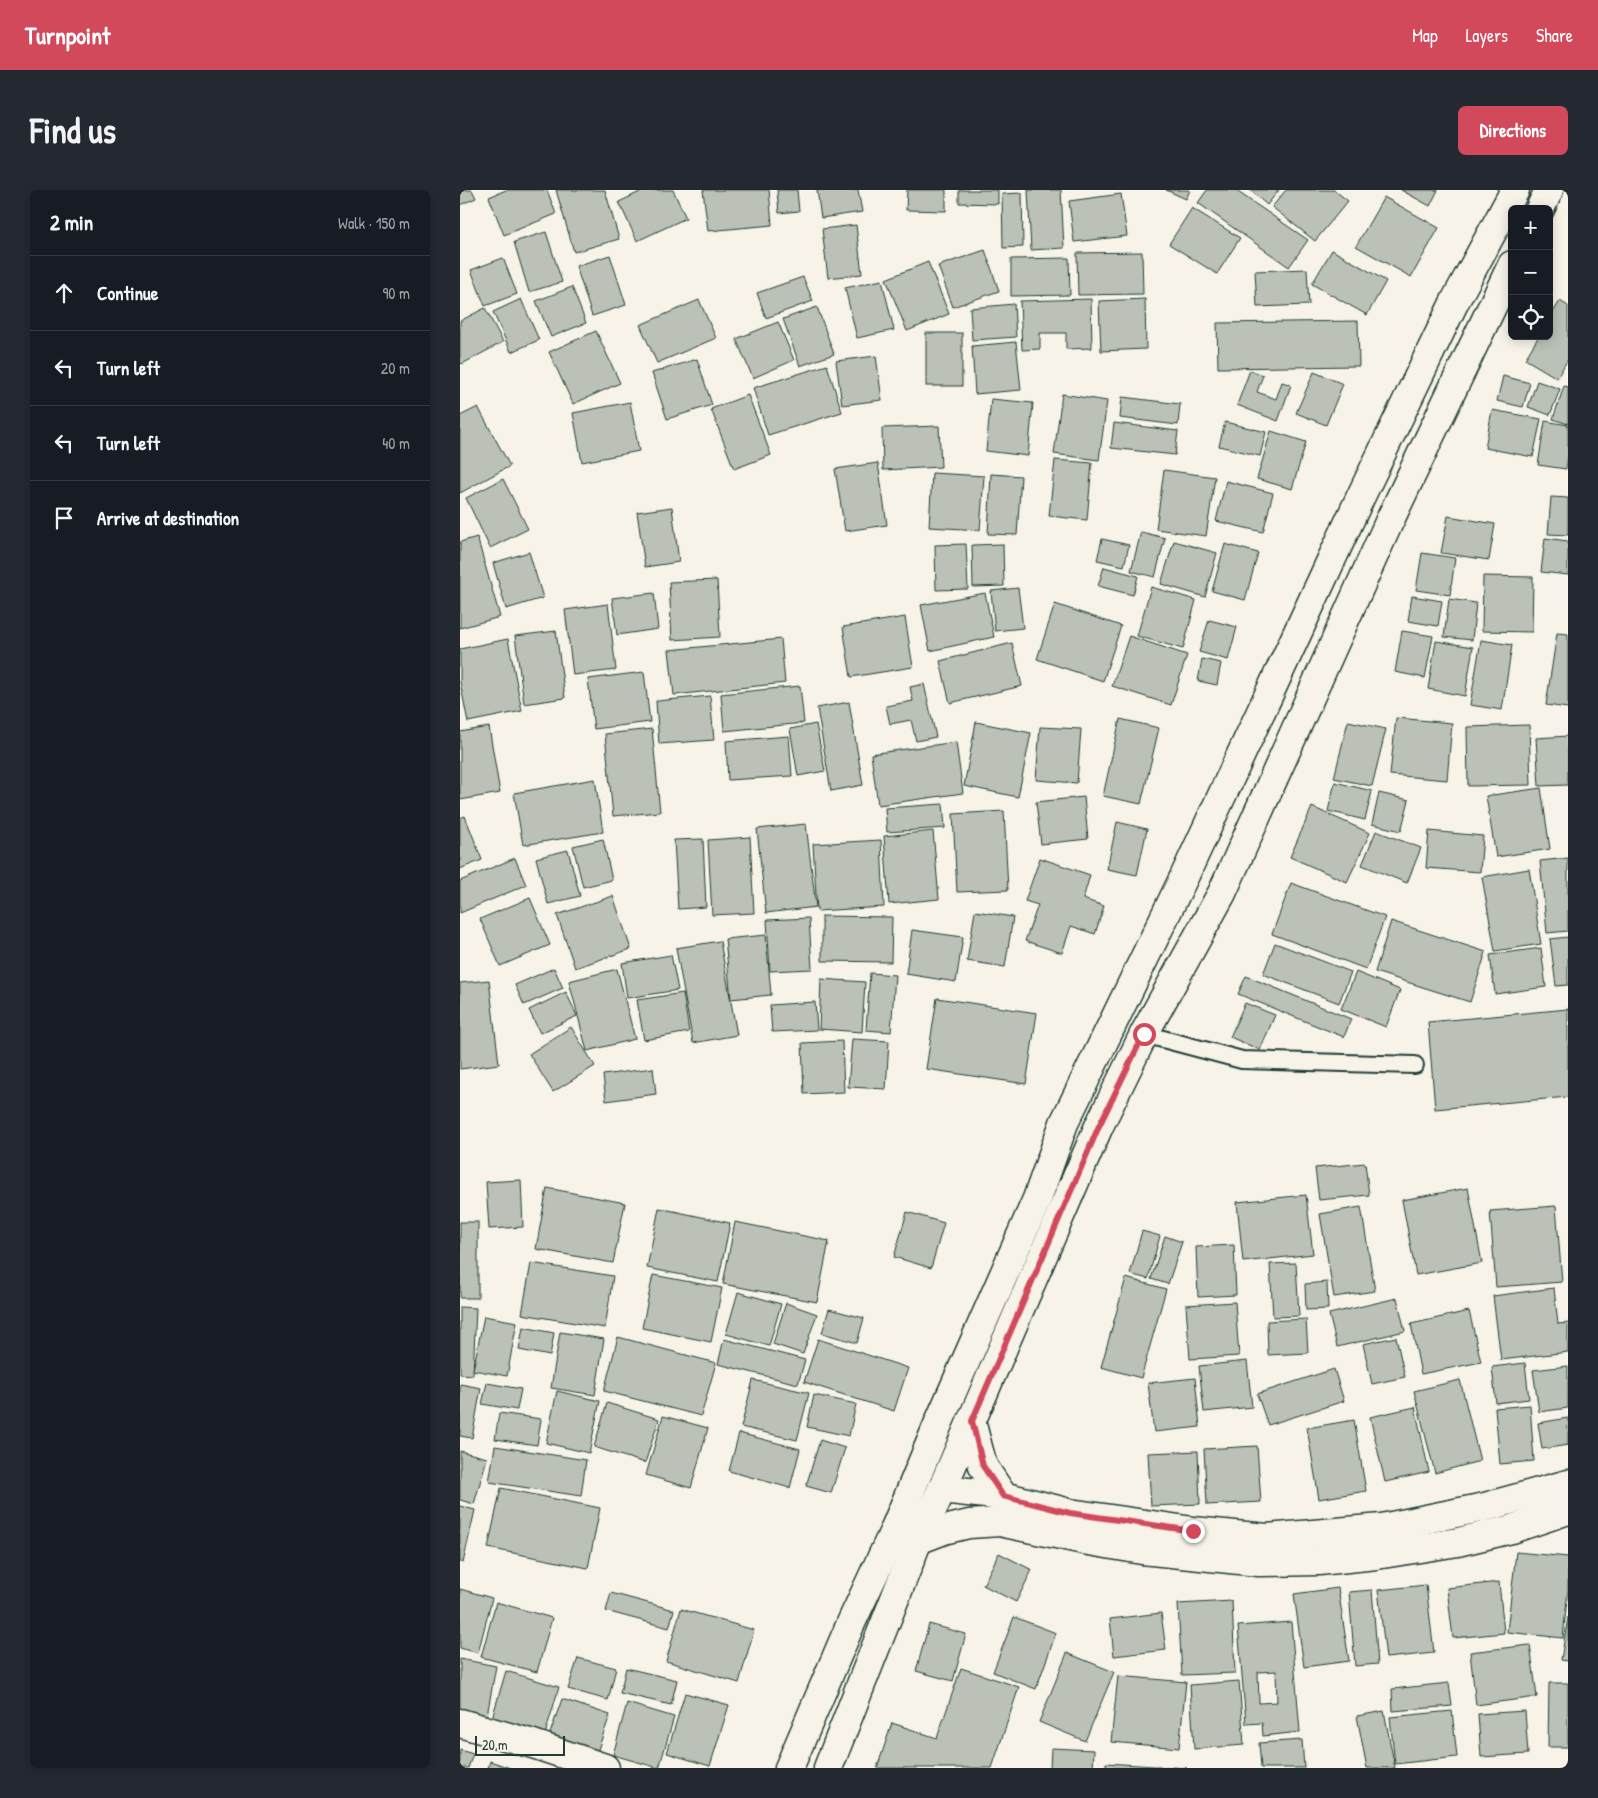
<!DOCTYPE html>
<meta charset="utf-8">
<style>
body{margin:0;font-family:"Patrick Hand",sans-serif;background:#242831;color:#f1f3f6}
.controls{position:absolute;right:15px;top:15px;display:grid;overflow:hidden;border-radius:8px;box-shadow:0 2px 12px #0003}
.controls button{width:45px;height:45px;display:grid;place-items:center;padding:0;border:0;border-bottom:1px solid #363941;background:#171b24;color:#f1f3f6;font:25px sans-serif}
.scale{position:absolute;left:15px;bottom:12px;width:90px;box-sizing:border-box;padding-left:5px;border:2px solid #1f3d34;border-top:0;font-size:14px;line-height:18px;white-space:nowrap;color:#1f3d34;-webkit-text-stroke:4px #f7f3e8;paint-order:stroke}
.stop{position:absolute;width:15px;height:15px;margin:-11px;border:4px solid #d1495b;border-radius:50%;background:#fff}
.stop.end{background:#d1495b;border-color:#fff;box-shadow:0 1px 5px #0008}
.list{margin:0;padding:0;list-style:none}
h2{display:flex;justify-content:space-between;align-items:center;height:65px;margin:0;padding:0 20px;font-size:21px}
h2 small{font-size:16px;font-weight:400;color:#9ea1a6}
.list li{display:grid;grid-template-columns:32px 1fr auto;gap:15px;align-items:center;box-sizing:border-box;height:75px;padding:0 20px;border-top:1px solid #363941}
.list b{display:block;font-size:19px;white-space:nowrap}
.list em{font-size:16px;font-style:normal;color:#9ea1a6}
.icon{flex:none;width:28px;height:28px;fill:none;stroke:currentColor;stroke-width:2;stroke-linecap:round;stroke-linejoin:round}
.map{position:relative;flex:none;width:1108px;height:1578px;overflow:hidden;border-radius:8px}
header{display:flex;align-items:center;gap:30px;box-sizing:border-box;height:70px;padding:0 25px;background:#d1495b;color:#fff}
header strong{font-size:24px}
nav{display:flex;gap:28px;margin-inline-start:auto;font-size:18px}
.intro{display:flex;align-items:center;justify-content:space-between;box-sizing:border-box;height:120px;padding:0 30px}
h1{margin:0;font-size:35px}
.button{padding:12px 22px;border-radius:8px;background:#d1495b;color:#fff;font-size:18px;font-weight:700}
main{display:flex;gap:30px;padding:0 30px}
aside{flex:1;background:#171b24;border-radius:8px;box-shadow:0 2px 12px #0003}
.map>svg:first-child{display:block}
</style>
<header>
<strong>Turnpoint</strong>
<nav><a>Map</a><a>Layers</a><a>Share</a></nav>
</header>
<div class="intro"><h1>Find us</h1><a class="button">Directions</a></div>
<main>
<aside>
<h2>2 min<small>Walk · 150 m</small></h2>
<ul class="list">
<li><svg class="icon" aria-label="ahead" viewBox="0 0 24 24"><path d="M12 20V5M6 11l6-6 6 6"/></svg><div><b>Continue</b></div><em>90 m</em></li>
<li><svg class="icon" aria-label="left" viewBox="0 0 24 24"><path d="M17 20v-9H6M10 6l-5 5 5 5"/></svg><div><b>Turn left</b></div><em>20 m</em></li>
<li><svg class="icon" aria-label="left" viewBox="0 0 24 24"><path d="M17 20v-9H6M10 6l-5 5 5 5"/></svg><div><b>Turn left</b></div><em>40 m</em></li>
<li><svg class="icon" aria-label="arrive" viewBox="0 0 24 24"><path d="M6 21V4h12l-3 4 3 4H6"/></svg><div><b>Arrive at destination</b></div></li>
</ul>
</aside>
<div class="map">
<svg width="1108" height="1578" viewBox="0 0 1108 1578">
<rect width="100%" height="100%" fill="#f7f3e8"/>
<filter id="ink" filterUnits="userSpaceOnUse"><feTurbulence type="fractalNoise" baseFrequency=".02" numOctaves="2"/><feDisplacementMap in="SourceGraphic" scale="10" xChannelSelector="R" yChannelSelector="G"/><feConvolveMatrix kernelMatrix="1 2 1 2 8 2 1 2 1" color-interpolation-filters="sRGB"/></filter>
<g filter="url(#ink)">
<g fill="#bbc1b6" stroke="#1f3d34" fill-rule="evenodd">
<polygon points="0,0 12,0 16,8 0,15"/>
<polygon points="46,0 87,0 96,24 44,45 29,7"/>
<polygon points="96,0 145,0 159,49 114,62"/>
<polygon points="184,0 213,0 226,28 177,51 159,12"/>
<polygon points="243,0 309,0 312,35 248,41"/>
<polygon points="317,0 337,0 339,21 319,23"/>
<polygon points="357,0 398,0 402,22 361,28"/>
<polygon points="447,0 486,0 486,21 446,20"/>
<polygon points="499,0 538,0 538,14 499,13"/>
<polygon points="568,0 601,0 604,58 571,60"/>
<polygon points="706,0 730,0 726,9"/>
<polygon points="747,0 775,0 848,50 829,77 738,13"/>
<polygon points="790,0 819,0 807,15"/>
<polygon points="826,0 874,0 888,11 855,51 812,17"/>
<polygon points="941,0 978,0 970,16"/>
<polygon points="562,3 563,57 543,58 542,4"/>
<polygon points="661,4 667,46 614,52 609,11"/>
<polygon points="924,7 979,38 951,87 896,56"/>
<polygon points="732,18 780,48 757,84 709,54"/>
<polygon points="396,35 402,84 368,88 362,39"/>
<polygon points="86,42 102,92 69,102 54,52"/>
<polygon points="525,60 539,101 493,117 478,76"/>
<polygon points="872,60 926,91 907,125 852,94"/>
<polygon points="682,62 683,104 618,105 617,63"/>
<polygon points="150,65 166,115 132,126 116,76"/>
<polygon points="43,68 57,104 25,116 11,80"/>
<polygon points="609,68 610,105 551,106 551,69"/>
<polygon points="468,72 489,124 447,141 426,89"/>
<polygon points="847,79 849,115 797,117 795,81"/>
<polygon points="343,87 353,111 306,128 297,103"/>
<polygon points="422,90 434,140 397,148 385,98"/>
<polygon points="112,97 126,133 91,147 76,111"/>
<polygon points="61,109 79,150 51,162 33,122"/>
<polygon points="631,109 632,158 606,159 606,143 580,143 580,159 562,160 560,111"/>
<polygon points="685,109 686,159 641,161 639,111"/>
<polygon points="239,110 256,148 197,173 180,135"/>
<polygon points="1100,111 1108,116 1108,169 1097,188 1065,169 1079,146 1089,146 1089,129"/>
<polygon points="554,114 556,147 512,150 510,118"/>
<polygon points="357,117 374,164 340,176 323,129"/>
<polygon points="25,118 43,152 2,174 0,171 0,131"/>
<polygon points="898,131 899,176 758,178 757,133"/>
<polygon points="318,132 334,170 293,188 276,149"/>
<polygon points="136,141 160,193 113,214 89,162"/>
<rect x="466" y="143" width="36" height="53"/>
<polygon points="556,152 561,200 515,204 512,156"/>
<polygon points="416,166 422,210 382,215 376,171"/>
<polygon points="237,169 252,215 207,229 192,183"/>
<polygon points="367,175 382,222 308,245 293,198"/>
<polygon points="790,180 803,185 797,202 816,209 822,192 831,195 818,231 777,215"/>
<polygon points="854,182 883,194 866,235 836,223"/>
<polygon points="1043,186 1070,193 1063,217 1037,211"/>
<polygon points="1077,191 1100,199 1090,225 1068,217"/>
<polygon points="1104,196 1108,197 1108,234 1093,229"/>
<polygon points="602,204 647,211 639,270 594,264"/>
<polygon points="288,205 311,265 274,279 251,219"/>
<polygon points="662,207 720,214 718,235 660,228"/>
<polygon points="531,209 573,213 568,266 526,261"/>
<polygon points="170,212 179,261 122,272 113,223"/>
<polygon points="18,217 50,276 0,303 0,226"/>
<polygon points="1032,220 1081,229 1073,267 1025,258"/>
<polygon points="1085,231 1108,235 1108,264 1106,279 1078,275"/>
<polygon points="765,232 806,242 800,266 759,256"/>
<polygon points="654,233 718,241 715,265 651,258"/>
<polygon points="479,236 481,277 423,280 422,238"/>
<polygon points="811,241 846,252 832,299 797,289"/>
<polygon points="595,270 632,273 627,330 589,326"/>
<polygon points="418,273 427,335 385,341 375,279"/>
<polygon points="704,280 755,287 746,346 696,339"/>
<polygon points="472,283 524,286 520,340 469,337"/>
<polygon points="531,284 561,286 557,345 528,344"/>
<polygon points="43,289 68,339 30,358 6,308"/>
<polygon points="766,291 813,303 803,342 756,331"/>
<polygon points="1091,307 1108,308 1108,345 1088,344"/>
<polygon points="212,317 219,372 185,377 177,322"/>
<polygon points="988,326 1035,334 1029,370 981,363"/>
<polygon points="681,342 705,348 695,387 671,381"/>
<polygon points="17,347 40,427 0,438 0,352"/>
<polygon points="1085,348 1108,351 1108,385 1081,382"/>
<polygon points="642,349 669,355 664,376 637,370"/>
<polygon points="714,351 757,363 745,407 701,394"/>
<polygon points="506,354 508,399 476,400 475,355"/>
<polygon points="543,354 544,396 513,397 512,355"/>
<polygon points="765,354 798,363 785,410 752,401"/>
<polygon points="69,362 83,408 46,419 33,373"/>
<polygon points="962,363 995,368 990,405 956,400"/>
<polygon points="644,377 678,386 673,405 638,396"/>
<polygon points="1023,386 1073,387 1072,442 1022,441"/>
<polygon points="257,390 260,447 212,450 209,392"/>
<polygon points="691,397 736,410 723,459 677,446"/>
<polygon points="558,398 563,438 535,441 531,401"/>
<polygon points="194,403 198,439 157,445 152,408"/>
<polygon points="525,403 534,447 470,461 461,415"/>
<polygon points="952,406 982,411 978,436 948,431"/>
<polygon points="989,409 1016,413 1012,450 984,447"/>
<polygon points="148,414 156,480 113,485 105,420"/>
<polygon points="595,414 661,436 643,491 577,469"/>
<polygon points="445,427 453,477 391,487 383,437"/>
<polygon points="749,430 777,437 768,470 739,462"/>
<polygon points="96,441 105,508 64,514 55,446"/>
<polygon points="942,441 973,446 965,488 935,482"/>
<polygon points="1097,443 1108,444 1108,518 1086,515"/>
<polygon points="669,446 727,465 711,515 652,496"/>
<polygon points="48,449 62,521 8,532 0,492 0,459"/>
<polygon points="321,449 325,493 214,505 209,460"/>
<polygon points="1021,450 1052,455 1042,520 1010,515"/>
<polygon points="976,451 1013,457 1005,506 968,499"/>
<polygon points="552,453 562,496 490,513 480,471"/>
<polygon points="742,469 761,473 757,495 738,491"/>
<polygon points="184,482 190,532 134,539 128,489"/>
<polygon points="464,494 476,547 456,551 451,530 430,534 426,516 453,511 450,497"/>
<polygon points="340,496 344,533 264,541 261,504"/>
<polygon points="250,506 254,550 199,554 196,511"/>
<polygon points="389,512 403,595 371,601 357,518"/>
<polygon points="936,528 992,533 987,590 930,585"/>
<polygon points="660,529 699,538 681,614 643,606"/>
<polygon points="888,531 926,539 912,596 874,588"/>
<polygon points="516,532 571,543 558,607 504,596"/>
<polygon points="356,534 365,581 338,586 330,539"/>
<polygon points="1069,535 1071,595 1008,596 1007,537"/>
<polygon points="29,537 40,603 0,610 0,542"/>
<polygon points="580,537 621,539 617,593 576,590"/>
<polygon points="192,539 200,622 153,626 145,544"/>
<polygon points="329,546 332,586 268,590 266,551"/>
<polygon points="1108,546 1108,595 1079,596 1076,548"/>
<polygon points="496,552 503,603 418,615 411,564"/>
<polygon points="135,589 143,642 63,655 54,603"/>
<polygon points="875,592 912,601 905,630 868,621"/>
<polygon points="1081,598 1090,659 1036,667 1026,606"/>
<polygon points="919,603 949,610 941,641 912,634"/>
<polygon points="624,607 628,649 581,654 576,612"/>
<polygon points="483,614 485,638 427,642 425,618"/>
<polygon points="852,617 910,643 887,692 830,667"/>
<polygon points="544,621 548,700 497,702 493,624"/>
<polygon points="5,626 22,670 0,679 0,628"/>
<polygon points="657,632 687,639 677,685 647,679"/>
<polygon points="346,634 356,717 306,723 297,639"/>
<polygon points="473,641 479,709 429,714 424,646"/>
<polygon points="916,641 961,658 947,693 902,675"/>
<polygon points="969,641 1023,646 1020,682 966,678"/>
<polygon points="290,647 294,723 252,725 248,650"/>
<polygon points="143,649 152,690 123,697 113,656"/>
<polygon points="243,649 246,717 218,719 214,650"/>
<polygon points="421,650 424,717 357,721 353,654"/>
<polygon points="108,660 120,706 88,714 76,668"/>
<polygon points="55,668 66,695 0,723 0,691"/>
<polygon points="580,668 630,685 623,709 644,716 635,744 611,736 602,763 565,751 578,715 565,711"/>
<polygon points="1108,668 1108,741 1087,743 1080,671"/>
<polygon points="1069,679 1081,754 1035,761 1022,687"/>
<polygon points="831,693 925,727 906,779 812,744"/>
<polygon points="153,706 171,759 115,778 97,725"/>
<polygon points="70,708 90,755 40,776 20,729"/>
<polygon points="515,721 553,727 545,777 507,771"/>
<polygon points="362,726 432,727 431,772 362,771"/>
<polygon points="349,728 352,779 310,781 307,730"/>
<polygon points="931,731 1026,762 1010,812 915,782"/>
<polygon points="452,740 503,747 496,792 446,784"/>
<polygon points="306,745 311,805 271,809 265,749"/>
<polygon points="1108,747 1108,795 1096,796 1090,749"/>
<polygon points="260,751 277,845 233,853 216,758"/>
<polygon points="815,753 891,782 879,813 803,784"/>
<polygon points="1081,758 1086,797 1035,804 1030,765"/>
<polygon points="211,765 218,800 167,808 162,773"/>
<polygon points="94,778 103,798 64,815 55,795"/>
<polygon points="157,779 175,849 127,861 109,791"/>
<polygon points="896,782 940,800 926,837 881,819"/>
<polygon points="410,783 435,785 431,842 406,840"/>
<polygon points="786,786 891,829 884,847 778,804"/>
<polygon points="361,789 405,792 402,842 359,839"/>
<polygon points="29,790 39,874 0,879 0,793"/>
<polygon points="106,802 117,826 80,843 69,820"/>
<polygon points="223,803 229,842 184,850 177,810"/>
<polygon points="477,808 577,823 566,894 466,879"/>
<polygon points="355,812 357,840 312,842 310,815"/>
<polygon points="785,813 815,825 800,860 770,847"/>
<polygon points="1108,819 1108,907 975,919 968,832"/>
<polygon points="111,837 135,876 93,902 69,864"/>
<polygon points="392,849 429,851 426,899 388,897"/>
<polygon points="382,851 384,902 344,904 342,853"/>
<polygon points="193,878 196,904 146,911 143,885"/>
<polygon points="905,973 909,1005 859,1010 855,978"/>
<polygon points="61,990 63,1037 29,1039 26,992"/>
<polygon points="87,998 165,1013 153,1073 76,1059"/>
<polygon points="1008,998 1022,1073 956,1085 942,1010"/>
<polygon points="846,1005 853,1064 783,1072 777,1012"/>
<polygon points="1096,1016 1102,1092 1036,1097 1030,1021"/>
<polygon points="901,1017 915,1101 874,1107 860,1024"/>
<polygon points="199,1018 270,1033 258,1092 187,1078"/>
<polygon points="447,1022 484,1033 471,1078 434,1067"/>
<rect x="0" y="1032" width="18" height="76"/>
<polygon points="275,1032 369,1051 357,1112 263,1094"/>
<polygon points="682,1041 700,1046 688,1089 670,1084"/>
<polygon points="705,1046 722,1052 708,1094 691,1089"/>
<polygon points="774,1055 776,1105 738,1107 736,1057"/>
<polygon points="71,1073 153,1086 145,1138 62,1124"/>
<polygon points="836,1073 839,1126 813,1127 810,1074"/>
<polygon points="193,1085 262,1098 251,1152 182,1138"/>
<polygon points="666,1088 706,1099 681,1188 641,1177"/>
<polygon points="867,1092 868,1119 846,1120 845,1094"/>
<polygon points="1094,1098 1098,1134 1108,1133 1108,1162 1041,1170 1033,1106"/>
<polygon points="278,1102 321,1114 309,1156 266,1144"/>
<polygon points="937,1108 945,1141 877,1157 869,1124"/>
<polygon points="775,1112 779,1166 730,1169 726,1115"/>
<polygon points="326,1113 357,1124 343,1164 313,1154"/>
<polygon points="0,1117 16,1118 13,1185 0,1184"/>
<polygon points="369,1119 404,1128 397,1153 362,1143"/>
<polygon points="1009,1121 1021,1172 961,1184 951,1134"/>
<polygon points="24,1126 57,1132 47,1186 13,1180"/>
<polygon points="846,1129 848,1163 808,1165 807,1131"/>
<polygon points="63,1137 94,1143 90,1166 59,1160"/>
<polygon points="100,1142 144,1149 135,1205 91,1198"/>
<polygon points="158,1147 256,1173 241,1226 144,1201"/>
<polygon points="936,1147 945,1187 912,1194 903,1154"/>
<polygon points="264,1149 345,1170 338,1194 258,1174"/>
<polygon points="358,1149 448,1178 434,1221 344,1192"/>
<polygon points="787,1171 792,1217 744,1222 739,1176"/>
<polygon points="1065,1173 1069,1209 1036,1213 1032,1177"/>
<polygon points="1108,1176 1108,1218 1079,1222 1073,1180"/>
<polygon points="874,1179 884,1211 808,1235 797,1204"/>
<polygon points="735,1188 740,1237 694,1242 688,1193"/>
<polygon points="293,1190 349,1203 337,1250 281,1237"/>
<polygon points="1000,1190 1020,1271 975,1283 954,1201"/>
<polygon points="27,1193 61,1199 57,1220 22,1214"/>
<polygon points="0,1194 21,1198 12,1248 0,1246"/>
<polygon points="97,1201 140,1211 129,1263 86,1253"/>
<polygon points="354,1205 396,1214 389,1246 347,1237"/>
<polygon points="147,1213 199,1229 185,1273 134,1257"/>
<polygon points="1070,1215 1074,1271 1040,1274 1035,1218"/>
<polygon points="955,1217 969,1282 925,1292 910,1227"/>
<polygon points="39,1223 81,1229 77,1255 35,1249"/>
<polygon points="203,1226 248,1238 231,1298 186,1285"/>
<polygon points="1108,1228 1108,1255 1082,1259 1078,1233"/>
<polygon points="894,1230 906,1301 859,1309 847,1238"/>
<polygon points="279,1243 340,1259 330,1298 269,1281"/>
<polygon points="360,1250 385,1258 371,1303 346,1296"/>
<polygon points="35,1256 126,1270 121,1306 29,1292"/>
<polygon points="797,1256 801,1312 747,1315 744,1259"/>
<polygon points="0,1261 27,1268 14,1314 0,1310"/>
<polygon points="738,1261 740,1314 691,1316 688,1263"/>
<polygon points="41,1298 140,1318 128,1378 28,1358"/>
<polygon points="0,1316 15,1320 3,1373 0,1372"/>
<polygon points="1056,1362 1108,1367 1108,1399 1103,1448 1047,1442"/>
<polygon points="539,1363 572,1380 556,1412 523,1395"/>
<polygon points="1039,1392 1044,1443 993,1448 987,1398"/>
<polygon points="966,1395 974,1463 926,1468 918,1400"/>
<polygon points="878,1398 889,1471 844,1477 834,1404"/>
<polygon points="0,1399 32,1408 18,1463 0,1458"/>
<polygon points="912,1400 918,1474 895,1476 889,1402"/>
<polygon points="151,1403 214,1420 209,1438 146,1421"/>
<polygon points="772,1411 775,1483 722,1485 718,1414"/>
<polygon points="36,1412 92,1428 77,1482 21,1467"/>
<polygon points="221,1419 294,1440 279,1493 206,1471"/>
<polygon points="701,1423 706,1460 654,1466 650,1429"/>
<polygon points="554,1427 596,1443 576,1499 533,1482"/>
<polygon points="1108,1427 1108,1471 1101,1470"/>
<path d="M831,1432L840,1542L803,1546L802,1533L786,1534L778,1436ZM816,1481L817,1512L799,1513L798,1482Z"/>
<polygon points="469,1434 506,1444 493,1491 456,1481"/>
<polygon points="1070,1455 1077,1507 1016,1515 1010,1462"/>
<polygon points="607,1463 654,1482 625,1551 579,1532"/>
<polygon points="118,1468 156,1478 148,1510 108,1499"/>
<polygon points="0,1469 36,1476 26,1531 0,1526"/>
<polygon points="166,1478 217,1490 211,1515 160,1503"/>
<polygon points="501,1478 559,1497 532,1578 417,1578 432,1533 477,1548"/>
<polygon points="46,1481 99,1497 83,1551 30,1535"/>
<polygon points="658,1486 726,1492 719,1558 651,1552"/>
<polygon points="779,1491 784,1555 734,1559 730,1495"/>
<polygon points="989,1493 992,1516 933,1521 932,1499"/>
<polygon points="1089,1493 1108,1493 1108,1557 1088,1557"/>
<polygon points="225,1503 269,1515 250,1576 207,1563"/>
<polygon points="102,1509 150,1525 135,1568 87,1552"/>
<polygon points="167,1513 214,1527 199,1578 153,1565"/>
<polygon points="924,1521 935,1578 907,1578 897,1526"/>
<polygon points="992,1521 997,1567 935,1574 930,1527"/>
<polygon points="1065,1521 1068,1564 1021,1567 1018,1524"/>
<polygon points="842,1550 844,1578 801,1578 799,1553"/>
<polygon points="591,1558 634,1560 633,1578 590,1578"/>
<polygon points="0,1560 13,1564 8,1578 0,1578"/>
<polygon points="30,1571 50,1578 28,1578"/>
<polygon points="646,1573 727,1578 646,1578"/>
</g>
<g fill="none" stroke-linecap="round" stroke-linejoin="round">
<g stroke="#1f3d34" stroke-width="20">
<polyline id="service" points="684,844 782,870 955,875"/>
</g>
<g stroke="#1f3d34" stroke-width="31">
<polyline id="minor" points="0,1533 73,1554 145,1578"/>
</g>
<g stroke="#1f3d34" stroke-width="31">
<g id="secondary">
<polyline points="482,1299 543,1306 610,1323 733,1341 807,1348 922,1338 1025,1317 1108,1294"/>
<polyline points="458,1350 484,1340 509,1334 540,1332 629,1351 682,1360 799,1372 859,1371 916,1365 998,1352 1052,1339 1108,1320"/>
</g>
</g>
<g stroke="#1f3d34" stroke-width="31">
<g id="primary">
<polyline points="1080,19 1089,0"/>
<polyline points="511,1231 523,1276 543,1306"/>
<polyline points="329,1578 391,1433 433,1343 479,1232 577,1009 604,933 725,685 901,306 995,111 1055,0"/>
<polyline points="368,1578 458,1350 482,1299 639,936 684,844 762,703 929,332 1052,75"/>
</g>
</g>
<use href="#service" stroke="#f7f3e8" stroke-width="16"/>
<use href="#minor" stroke="#f7f3e8" stroke-width="28"/>
<use href="#secondary" stroke="#f7f3e8" stroke-width="28"/>
<use href="#primary" stroke="#f7f3e8" stroke-width="28"/>
</g>
</g>
<g fill="none" stroke-linecap="round" stroke-linejoin="round" filter="url(#ink)">
<polyline stroke="#d1495b" stroke-width="6" points="684,844 639,936 512,1231 523,1276 543,1306 610,1323 733,1341"/>
</g>
</svg>
<div class="controls">
<button>+</button>
<button>−</button>
<button><svg class="icon" aria-label="locate" viewBox="0 0 24 24"><circle cx="12" cy="12" r="6"/><path d="M12 2v4M12 18v4M2 12h4M18 12h4"/></svg></button>
</div>
<div class="scale">20 m</div>
<div class="stop" style="left:684px;top:844px"></div>
<div class="stop end" style="left:733px;top:1341px"></div>
</div>
</main>
